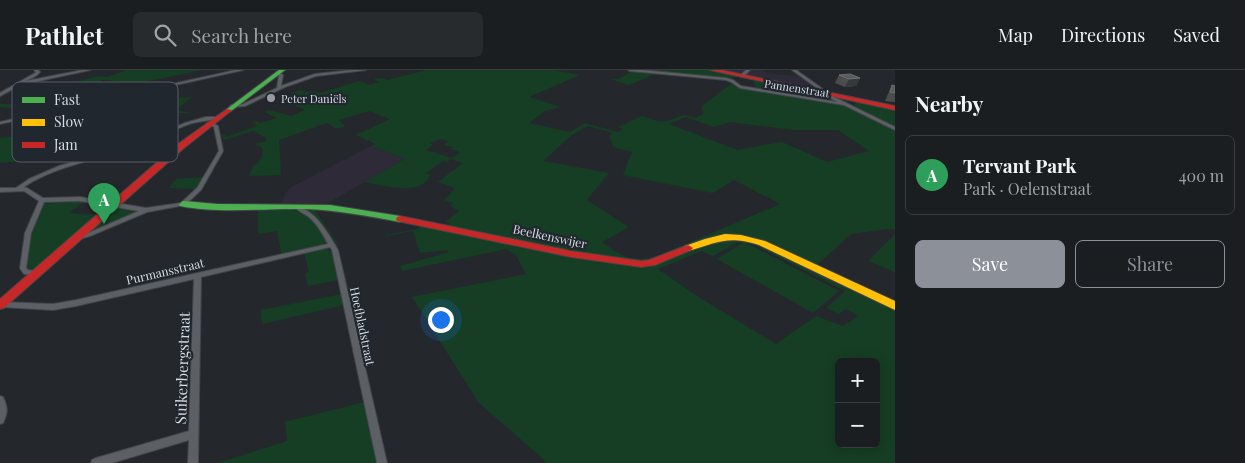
<!DOCTYPE html>
<meta charset="utf-8">
<style>
body{margin:0;font-family:"Playfair Display",serif;background:#282b2e;color:#f1f3f6}
.controls{position:absolute;right:15px;bottom:15px;display:grid;overflow:hidden;border-radius:8px;box-shadow:0 2px 12px #0003}
.controls button{width:45px;height:45px;display:grid;place-items:center;padding:0;border:0;border-bottom:1px solid #393c3f;background:#1b1e21;color:#f1f3f6;font:25px sans-serif}
.you{position:absolute;left:440px;top:249px;width:18px;height:18px;margin:-12px;border:4px solid #fff;border-radius:50%;background:#1a73e8;box-shadow:0 0 0 8px #1a73e833}
.badge{display:grid;place-items:center;width:32px;height:32px;border-radius:50%;background:#8c9099;color:#fff;font-size:16px;font-weight:700}
.pin{position:absolute;translate:-50% -41px;filter:drop-shadow(0 1px 2px #0008)}
.pin::after{content:'';position:absolute;top:26px;width:18px;height:15px;background:inherit;clip-path:polygon(0 0,100% 0,50% 100%)}
.list{margin:0;padding:0;list-style:none}
h2{display:flex;justify-content:space-between;align-items:center;height:65px;margin:0;padding:0 20px;font-size:21px}
h2 small{font-size:16px;font-weight:400;color:#a0a2a5}
.list li{display:grid;grid-template-columns:32px 1fr auto;gap:15px;align-items:center;box-sizing:border-box;height:80px;margin:0 10px 10px;padding:0 10px;border:1px solid #393c3f;border-radius:8px}
.list b{display:block;font-size:19px;white-space:nowrap}
.list p{margin:0;font-size:16px;white-space:nowrap;color:#a0a2a5}
.list em{font-size:16px;font-style:normal;color:#a0a2a5}
.actions{display:flex;gap:10px;padding:15px 20px}
.actions a{flex:1;padding:11px 0;border:1px solid #8c9099;border-radius:8px;text-align:center;font-size:18px;color:#8c9099}
.actions .main{background:#8c9099;color:#fff}
.icon{flex:none;width:28px;height:28px;fill:none;stroke:currentColor;stroke-width:2;stroke-linecap:round;stroke-linejoin:round}
.map{position:relative;flex:none;width:895px;height:393px;overflow:hidden}
header{display:flex;align-items:center;gap:30px;box-sizing:border-box;height:70px;padding:0 25px;background:#1b1e21;border-bottom:1px solid #393c3f}
header strong{font-size:24px}
nav{display:flex;gap:28px;margin-inline-start:auto;font-size:18px}
.search{width:350px;height:45px;background:#282b2e;display:flex;align-items:center;gap:12px;box-sizing:border-box;padding:0 18px;border-radius:8px;color:#a0a2a5;font-size:19px}
main{display:flex}
aside{flex:1;background:#1b1e21}
.map>svg:first-child{display:block}
</style>
<header>
<strong>Pathlet</strong>
<div class="search"><svg class="icon" aria-label="search" viewBox="0 0 24 24"><circle cx="10" cy="10" r="6"/><path d="M15 15l6 6"/></svg>Search here</div>
<nav><a>Map</a><a>Directions</a><a>Saved</a></nav>
</header>
<main>
<div class="map">
<svg width="895" height="393" viewBox="0 0 895 393">
<rect width="100%" height="100%" fill="#24282c"/>
<g fill="#2f2a38">
<polygon points="718,0 763,0 767,3 803,7 812,16 805,18"/>
<polygon points="371,76 405,89 323,136 280,135 286,122 293,116"/>
</g>
<g fill="#163e24" fill-rule="evenodd">
<path d="M127,0H202L144,12L151,20L129,25C121,15 114,8 101,10L102,20L81,24L78,21L70,22L72,27L47,31L43,35L34,38L35,40L0,37V34H19L57,17L98,6L107,7Z"/>
<path d="M427,0H553L580,5L529,27L561,37L545,41L529,53L570,62L585,53L618,62L623,59L618,57L642,46C665,54 662,53 684,45L696,48L703,44L702,36L732,13L739,18H756L753,10L736,7L728,9L634,0H709L812,22L838,32L824,30L843,34L895,61V160L887,159L851,164L817,195L895,238V393H545L542,388L479,333L412,227L526,204L516,185L506,179L402,201L400,196L449,182L447,180L420,183L413,161L386,166V165L418,159L421,156L418,155L315,140L338,174H336L325,156L310,142L313,138L445,158L450,153L445,152L459,141L450,136L454,133L444,130L455,118L438,112L463,93L451,89L447,92L443,91L426,103L430,105C424,127 380,115 364,112L405,89L371,76L376,74L356,65L390,49L369,41L339,50L345,56L344,57L335,58L327,53L279,70L281,105L249,106L253,96L256,95L262,87L263,78L254,74L267,71L265,67L253,61L224,70L222,65L225,64L226,67L257,56L252,52L256,51L260,53L277,48L264,42L269,40L291,46L305,40L286,31L303,28L291,23L301,20L308,22L313,21L319,23L360,11L370,15L379,12L374,9L383,8L387,10ZM686,47L714,57L730,52L794,60H838L869,81L827,92L782,72L737,80L669,54ZM588,56L610,62L612,64L609,66L613,77L632,82L623,105L713,123L734,110L780,134L653,188C628,191 622,186 602,172L629,157L587,130L609,103L543,91L573,64ZM441,69L448,71L444,75L453,77L450,79L460,82L452,88L426,80L433,75L430,73ZM743,169L845,221L826,238L839,244L846,239L858,246L843,256L816,246L776,274L697,226L658,199L701,181L713,186ZM839,292H876V374H839Z"/>
<polygon points="632,1 658,3 629,15 610,9 619,9"/>
<polygon points="153,21 161,29 192,27 176,40 192,43 177,43 175,46 163,44 152,54 71,72 68,70 53,74 59,81 47,84 45,82 24,91 0,93 0,68 28,65 29,68 62,60 64,64 78,58 109,52 106,44 103,44 101,40 117,37 123,39 130,38 130,36 138,34 136,31 143,30 137,24"/>
<polygon points="856,32 895,39 895,58 858,38 854,34"/>
<polygon points="205,107 197,119 169,118 176,109"/>
<polygon points="84,131 69,143 97,145 36,199 27,200 26,198 30,167 42,134"/>
<path d="M258,136C292,138 310,138 326,172L320,176L282,185L277,161L258,164Z"/>
<polygon points="118,137 138,141 85,165 114,138"/>
<polygon points="895,164 895,202 868,191"/>
<polygon points="744,172 839,221 813,243 717,189"/>
<polygon points="322,179 327,179 332,182 339,210 308,216 305,203 309,202 304,183"/>
<polygon points="342,224 344,235 262,254 261,240"/>
<polygon points="365,332 378,393 218,393 287,371 285,352"/>
</g>
<g fill="none" stroke-linecap="round" stroke-linejoin="round">
<g stroke="#424549" stroke-width="2">
<g id="street">
<polygon points="34,0 38,0 40,2 37,5 26,11 83,0 90,0 20,15 0,26 0,23 35,3 36,2"/>
<polygon points="236,0 243,0 0,54 0,52"/>
<polygon points="353,0 366,0 316,6 285,17 245,36 232,37 230,36 232,35 243,34 277,18 279,5 276,4 276,2 278,2 283,5 281,16 315,4"/>
<polygon points="628,0 642,0 726,8 733,10 741,16 837,32 832,29 792,0 796,0 834,27 895,57 895,60 844,35 740,18 731,12 726,10 630,1"/>
<polygon points="746,0 750,0 743,7 741,7 741,5"/>
<path d="M206,47H216L218,48C210,51 198,51 189,54C168,62 149,73 128,79C93,91 55,96 24,117L27,118L43,128L80,127L146,138L181,133L197,118L219,81L214,57L207,53L211,52L218,56L223,81L201,120L185,135L147,142L90,166L76,170L73,168L74,167L86,164L139,141L80,131L44,132L31,163L26,198L28,200L37,201L38,203L35,205L24,204L20,198L25,163L39,131L24,121L0,122V118H16L29,109L59,96L138,73L185,53Z"/>
<path d="M298,136C318,144 328,163 338,180L387,393H377L332,180L330,177L201,207L198,393H188L189,370L112,393H91L92,390L96,388L189,361L194,209L76,236L53,240L1,237L0,236V232L53,234L76,230L328,174C323,164 317,154 309,147C304,144 299,141 295,138L296,137Z"/>
<path d="M0,326L3,327C8,338 8,342 3,353L0,354Z"/>
</g>
</g>
<g stroke="#424549" stroke-width="2">
<g id="fast">
<polygon points="279,0 285,0 231,41 227,41 227,39"/>
<path d="M183,131L217,134L330,135L400,146L404,149L400,152C368,146 337,140 304,139C265,138 218,144 180,136L179,134Z"/>
</g>
</g>
<g stroke="#424549" stroke-width="2">
<path id="slow" d="M725,164L741,165L765,171L895,231V240L759,175C726,165 718,173 688,181L683,178L685,176L705,169Z"/>
</g>
<g stroke="#424549" stroke-width="2">
<g id="jam">
<polygon points="710,0 721,0 895,36 895,40"/>
<polygon points="227,39 232,40 184,78 4,238 0,239 0,229 178,74"/>
<polygon points="400,146 571,181 641,191 649,190 688,175 693,178 691,180 655,195 641,197 571,187 397,151 396,149 397,147"/>
</g>
</g>
<use href="#street" fill="#5c5f63" fill-rule="evenodd"/>
<use href="#fast" fill="#4caf50" fill-rule="evenodd"/>
<use href="#slow" fill="#ffc107" fill-rule="evenodd"/>
<use href="#jam" fill="#c62828" fill-rule="evenodd"/>
</g>
<g fill="#4c4c4c">
<polygon points="839,5 860,8 856,16 845,17 835,13"/>
<polygon points="892,15 895,16 895,32 885,31 888,24"/>
</g>
<polygon fill="#353739" points="860,8 856,16 845,17 849,9"/>
<g fill="#5a5b5c" stroke="#6e6f71">
<polygon points="850,4 860,8 849,9 839,5"/>
<polygon points="892,15 895,16 895,23 890,22"/>
</g>
<circle fill="#989ca2" stroke="#21272f" stroke-width="2" cx="271" cy="28" r="5"/>
<g text-anchor="middle" dominant-baseline="central" stroke-width="4.5" stroke-linejoin="round" paint-order="stroke">
<g font-size="11" fill="#d7dbe1" stroke="#21272f">
<text transform="translate(797 18) rotate(9)">Pannenstraat</text>
</g>
<g font-size="11" fill="#d7dbe1" stroke="#21272f" text-anchor="start">
<text x="281" y="28">Peter Daniëls</text>
</g>
<g font-size="12" fill="#d7dbe1" stroke="#21272f">
<text transform="translate(550 166) rotate(12)">Beelkenswijer</text>
<text transform="translate(165 201) rotate(-13)">Purmansstraat</text>
<text transform="translate(363 256) rotate(78)">Hoefbladstraat</text>
</g>
<g font-size="15" fill="#d7dbe1" stroke="#21272f">
<text transform="translate(182 298) rotate(-88)">Suikerbergstraat</text>
</g>
</g>
<rect x="12" y="12" width="166" height="80" rx="8" fill="#21272f" stroke="#585d64" stroke-width="1"/>
<rect x="22" y="27" width="23" height="6" fill="#4caf50"/>
<rect x="22" y="49" width="23" height="7" fill="#ffc107"/>
<rect x="22" y="72" width="23" height="6" fill="#c62828"/>
<g font-size="14" fill="#d7dbe1">
<text x="54" y="35">Fast</text>
<text x="54" y="57">Slow</text>
<text x="54" y="80">Jam</text>
</g>
</svg>
<div class="controls">
<button>+</button>
<button>−</button>
</div>
<div class="you"></div>
<div class="pin badge" style="left:104px;top:154px;background:#2e9e5b">A</div>
</div>
<aside>
<h2>Nearby<small></small></h2>
<ul class="list">
<li><span class="badge" style="background:#2e9e5b">A</span><div><b>Tervant Park</b><p>Park · Oelenstraat</p></div><em>400 m</em></li>
</ul>
<div class="actions"><a class="main">Save</a><a>Share</a></div>
</aside>
</main>
